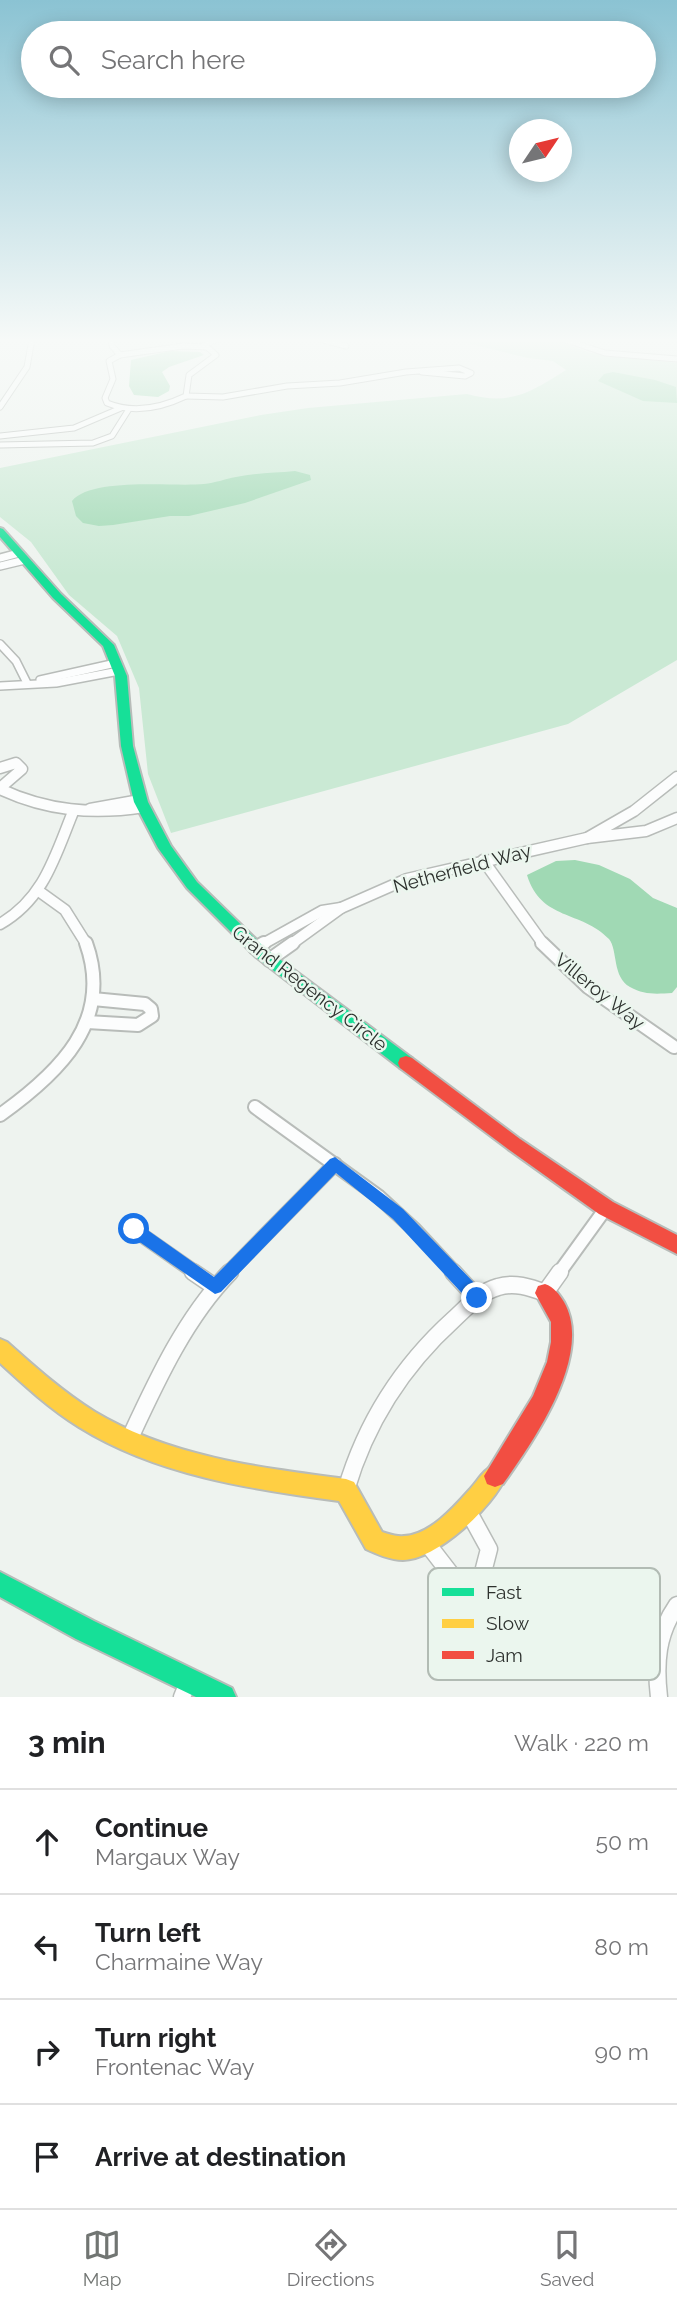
<!DOCTYPE html>
<meta charset="utf-8">
<style>
body{margin:0;font-family:Raleway,sans-serif;background:#f2f2f2;color:#202124}
.compass{position:absolute;left:509px;top:119px;width:63px;height:63px;border-radius:50%;background:#fff;box-shadow:0 4px 18px #0003;rotate:55deg}
.stop{position:absolute;width:21px;height:21px;margin:-16px;border:5px solid #1a73e8;border-radius:50%;background:#fff}
.stop.end{background:#1a73e8;border-color:#fff;box-shadow:0 2px 7px #0008}
.list{margin:0;padding:0;list-style:none}
h2{display:flex;justify-content:space-between;align-items:center;height:91px;margin:0;padding:0 28px;font-size:30px}
h2 small{font-size:23px;font-weight:400;color:#757577}
.list li{display:grid;grid-template-columns:46px 1fr auto;gap:21px;align-items:center;box-sizing:border-box;height:105px;padding:0 28px;border-top:2px solid #e0e0e0}
.list b{display:block;font-size:26px;white-space:nowrap}
.list p{margin:0;font-size:23px;white-space:nowrap;color:#757577}
.list em{font-size:23px;font-style:normal;color:#757577}
.icon{flex:none;width:38px;height:38px;fill:none;stroke:currentColor;stroke-width:2;stroke-linecap:round;stroke-linejoin:round}
.map{position:relative;flex:none;width:677px;height:1697px;overflow:hidden}
.search{position:absolute;background:#fff;box-shadow:0 4px 18px #0003;left:21px;right:21px;top:21px;height:77px;display:flex;align-items:center;gap:18px;box-sizing:border-box;padding:0 24px;border-radius:38px;color:#757577;font-size:26px}
.sheet{height:511px;background:#fff}
nav{display:flex;justify-content:space-around;align-items:center;box-sizing:border-box;height:98px;border-top:2px solid #e0e0e0;background:#fff;font-size:19px;color:#757577}
nav a{display:grid;justify-items:center;gap:4px}
nav .on{color:#717572}
.map>svg:first-child{display:block}
</style>
<div class="map">
<svg width="677" height="1697" viewBox="0 0 677 1697">
<rect width="100%" height="100%" fill="#eef3ef"/>
<path fill="#cae9d4" d="M450,339H553L591,353L677,363V660L568,724L171,833L148,774L139,688L117,636L69,595L31,542L0,517V468L261,415L308,408L467,394C511,406 531,392 566,370L553,361L528,358Z"/>
<g fill="#a0d9b4">
<polygon points="170,351 200,352 204,355 169,367 162,372 170,386 169,391 158,397 134,395 129,386 131,360"/>
<polygon points="613,372 655,380 676,387 677,403 643,401 598,381 604,374"/>
<path d="M295,471L310,475L311,480L245,503L189,516H170L113,525L99,526L83,523L76,516L72,501C92,477 173,487 204,484C215,483 225,479 236,477C255,473 275,473 295,471Z"/>
<path d="M575,860L599,865L630,879L653,898L677,908V987L672,993C656,994 644,995 630,987C612,977 618,950 609,939C581,910 541,921 527,875L556,861Z"/>
</g>
<g fill="none" stroke-linecap="round" stroke-linejoin="round">
<g stroke="#b8bcb9" stroke-width="7">
<g id="street-far4">
<polyline points="111,339 112,346 120,355"/>
<polyline points="320,339 346,346"/>
<polyline points="563,339 605,353 677,359"/>
<path d="M183,346L207,347L216,355L189,375L186,396C161,408 134,414 107,403L105,398L113,379L109,361L120,355Z"/>
<polyline points="203,346 217,339"/>
<polyline points="186,396 223,397 287,386 340,383 406,372 459,368 471,373 465,376 422,372"/>
<polyline points="0,407 27,367 32,339"/>
<polyline points="0,436 74,428 121,408"/>
<polyline points="0,445 93,443 112,436 129,409"/>
</g>
</g>
<g stroke="#b8bcb9" stroke-width="10">
<g id="street-far3">
<polyline points="0,558 19,553"/>
<polyline points="0,566 25,560"/>
<polyline points="0,644 16,661 27,683"/>
<polyline points="40,680 116,663"/>
<polyline points="0,686 56,683 119,671"/>
</g>
</g>
<g stroke="#b8bcb9" stroke-width="13">
<g id="street-far2">
<polyline points="0,768 16,763 22,769 0,788"/>
<polyline points="677,777 634,811 587,838 646,831 677,818"/>
<path d="M0,789C47,811 93,815 144,807"/>
<polyline points="90,809 140,800"/>
<polyline points="483,860 544,945"/>
<polyline points="40,892 65,910 87,945"/>
<path d="M0,924C44,899 55,856 73,812"/>
<polyline points="261,945 322,911 341,908"/>
<polyline points="290,945 341,908 407,879 587,838"/>
</g>
</g>
<g stroke="#b8bcb9" stroke-width="16">
<g id="street-far1">
<polyline points="542,943 588,987 674,1047"/>
<polyline points="255,948 264,943"/>
<polyline points="269,960 293,943"/>
<polyline points="87,1022 138,1025 152,1016 151,1009 145,1004 93,999"/>
<polyline points="255,1107 378,1196 415,1230 455,1273"/>
<path d="M0,1115C59,1073 114,1021 86,943"/>
<polyline points="133,1229 196,1273"/>
<polyline points="228,1273 335,1164"/>
<polyline points="559,1273 606,1208"/>
</g>
</g>
<g stroke="#b8bcb9" stroke-width="19">
<g id="street">
<polyline points="193,1272 215,1287"/>
<polyline points="453,1272 477,1298"/>
<path d="M129,1440C156,1382 185,1318 230,1272"/>
<path d="M346,1490C366,1422 402,1366 454,1319C467,1307 480,1292 498,1287C514,1282 530,1287 545,1293L560,1272"/>
<polyline points="426,1542 453,1577 481,1580 489,1549 466,1507"/>
<polyline points="182,1697 189,1680"/>
<path d="M659,1697C655,1663 657,1634 677,1605"/>
</g>
</g>
<g stroke="#b8bcb9" stroke-width="4">
<g id="fast">
<polygon points="0,528 3,529 61,594 114,645 127,676 133,746 148,802 171,846 197,882 266,949 412,1058 414,1063 412,1068 406,1070 400,1068 256,957 187,888 158,848 134,802 121,746 115,676 103,646 53,598 0,537"/>
<polygon points="0,1572 94,1621 232,1688 236,1697 196,1697 76,1639 0,1597"/>
</g>
</g>
<g stroke="#b8bcb9" stroke-width="4">
<path id="slow" d="M0,1339L7,1342C35,1367 63,1392 95,1412C170,1457 261,1468 346,1479L354,1482L382,1532C389,1534 396,1537 404,1536C430,1535 455,1506 471,1488C479,1479 484,1469 495,1465L503,1468L506,1476C493,1507 438,1559 403,1560C390,1560 377,1554 366,1549L339,1501C250,1489 156,1475 79,1427C50,1409 25,1386 0,1363Z"/>
</g>
<g stroke="#b8bcb9" stroke-width="4">
<g id="jam">
<polygon points="406,1056 412,1058 520,1139 613,1202 677,1235 677,1254 599,1214 508,1149 400,1068 398,1063 400,1058"/>
<path d="M545,1284C554,1287 559,1294 564,1302C594,1355 533,1442 503,1484L495,1487L487,1484L484,1476L533,1396L547,1362L551,1342V1322L535,1293L538,1286Z"/>
</g>
</g>
<use href="#street-far4" stroke="#fcfdfd" stroke-width="5"/>
<use href="#street-far3" stroke="#fcfdfd" stroke-width="7"/>
<use href="#street-far2" stroke="#fcfdfd" stroke-width="10"/>
<use href="#street-far1" stroke="#fcfdfd" stroke-width="12"/>
<use href="#street" stroke="#fcfdfd" stroke-width="16"/>
<use href="#fast" fill="#16e098" fill-rule="evenodd"/>
<use href="#slow" fill="#ffcf43" fill-rule="evenodd"/>
<use href="#jam" fill="#f24e42" fill-rule="evenodd"/>
</g>
<linearGradient id="sky" x2="0" y2="1"><stop stop-color="#8bc3d3"/><stop offset="0.59" stop-color="#f7faf8"/><stop offset="1" stop-color="#f7faf8" stop-opacity="0"/></linearGradient>
<rect width="677" height="577" fill="url(#sky)"/>
<polygon fill="#1a73e8" points="335,1157 403,1209 483,1292 485,1298 483,1303 477,1305 471,1303 393,1219 336,1173 221,1292 215,1294 128,1234 126,1229 128,1224 139,1224 214,1277 330,1159"/>
<g text-anchor="middle" dominant-baseline="central" stroke-width="5" stroke-linejoin="round" paint-order="stroke">
<g font-size="19" fill="#2d312e" stroke="#ebf6ee">
<text transform="translate(462 868) rotate(-15)">Netherfield Way</text>
<text transform="translate(310 988) rotate(38)">Grand Regency Circle</text>
<text transform="translate(600 991) rotate(39)">Villeroy Way</text>
</g>
</g>
<rect x="428" y="1568" width="232" height="112" rx="10" fill="#ebf6ee" stroke="#b2bbb4" stroke-width="2"/>
<rect x="442" y="1588" width="32" height="8" fill="#16e098"/>
<rect x="442" y="1619" width="32" height="9" fill="#ffcf43"/>
<rect x="442" y="1651" width="32" height="8" fill="#f24e42"/>
<g font-size="19" fill="#2d312e">
<text x="486" y="1599">Fast</text>
<text x="486" y="1630">Slow</text>
<text x="486" y="1662">Jam</text>
</g>
</svg>
<svg class="compass" viewBox="-18 -18 36 36"><path d="M0-13l5 13h-10z" fill="#e53935"/><path d="M0 13l5-13h-10z" fill="#757577"/></svg>
<div class="stop" style="left:134px;top:1229px"></div>
<div class="stop end" style="left:477px;top:1298px"></div>
<div class="search"><svg class="icon" aria-label="search" viewBox="0 0 24 24"><circle cx="10" cy="10" r="6"/><path d="M15 15l6 6"/></svg>Search here</div>
</div>
<section class="sheet">
<h2>3 min<small>Walk · 220 m</small></h2>
<ul class="list">
<li><svg class="icon" aria-label="ahead" viewBox="0 0 24 24"><path d="M12 20V5M6 11l6-6 6 6"/></svg><div><b>Continue</b><p>Margaux Way</p></div><em>50 m</em></li>
<li><svg class="icon" aria-label="left" viewBox="0 0 24 24"><path d="M17 20v-9H6M10 6l-5 5 5 5"/></svg><div><b>Turn left</b><p>Charmaine Way</p></div><em>80 m</em></li>
<li><svg class="icon" aria-label="right" viewBox="0 0 24 24"><path d="M7 20v-9h11M14 6l5 5-5 5"/></svg><div><b>Turn right</b><p>Frontenac Way</p></div><em>90 m</em></li>
<li><svg class="icon" aria-label="arrive" viewBox="0 0 24 24"><path d="M6 21V4h12l-3 4 3 4H6"/></svg><div><b>Arrive at destination</b></div></li>
</ul>
</section>
<nav>
<a class="on"><svg class="icon" aria-label="map" viewBox="0 0 24 24"><path d="M3 6l6-2 6 2 6-2v14l-6 2-6-2-6 2zM9 4v14M15 6v14"/></svg>Map</a>
<a><svg class="icon" aria-label="directions" viewBox="0 0 24 24"><path d="M12 3l9 9-9 9-9-9zM9 14v-3h6M13 9l2 2-2 2"/></svg>Directions</a>
<a><svg class="icon" aria-label="saved" viewBox="0 0 24 24"><path d="M7 4h10v16l-5-4-5 4z"/></svg>Saved</a>
</nav>
